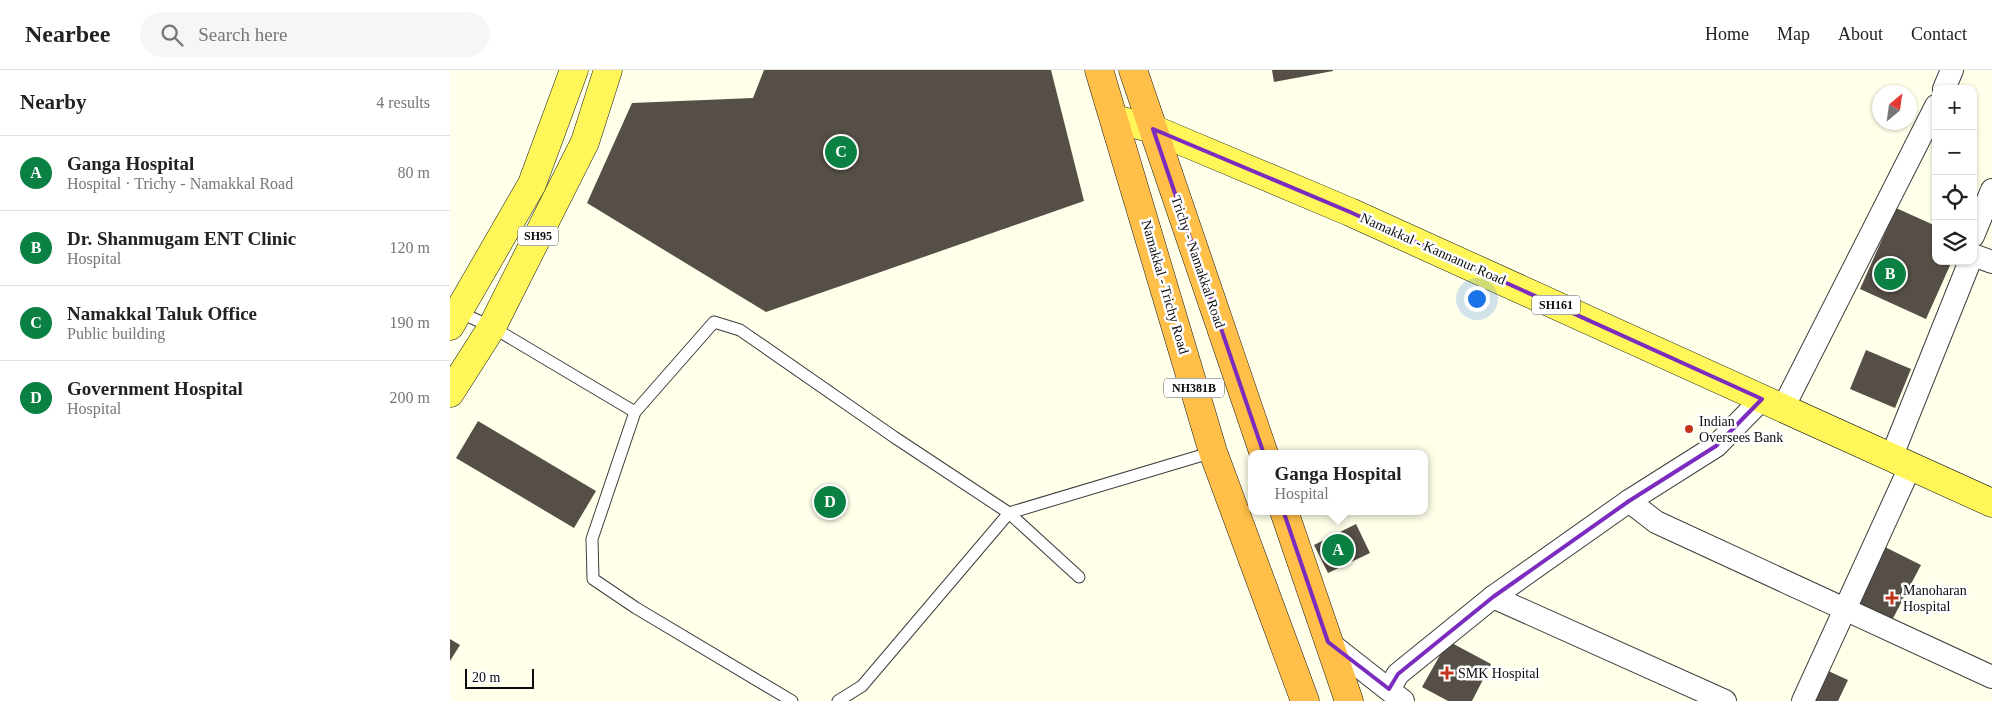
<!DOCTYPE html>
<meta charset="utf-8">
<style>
body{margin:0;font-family:Georgia,serif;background:#f6f6f6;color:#222}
.controls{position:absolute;right:15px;top:15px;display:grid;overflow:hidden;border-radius:10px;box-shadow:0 1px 4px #0004}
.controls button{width:45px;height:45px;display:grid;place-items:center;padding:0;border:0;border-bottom:1px solid #e0e0e0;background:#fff;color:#222;font:25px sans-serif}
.compass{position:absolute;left:1422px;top:15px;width:45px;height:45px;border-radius:50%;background:#fff;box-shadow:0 1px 4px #0004;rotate:29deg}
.scale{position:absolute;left:15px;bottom:12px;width:69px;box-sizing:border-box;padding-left:5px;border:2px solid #0b0b0b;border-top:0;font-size:14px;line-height:18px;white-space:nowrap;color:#0b0b0b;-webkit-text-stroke:4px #fff;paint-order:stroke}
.you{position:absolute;left:1026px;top:228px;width:18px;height:18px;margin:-12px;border:4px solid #fff;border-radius:50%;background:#1a73e8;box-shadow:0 0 0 8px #1a73e833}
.badge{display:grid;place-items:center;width:32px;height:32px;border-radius:50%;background:#0b8043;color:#fff;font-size:16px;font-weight:700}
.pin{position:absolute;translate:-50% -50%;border:2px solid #fff;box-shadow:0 1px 5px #0006}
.popup{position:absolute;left:798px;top:380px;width:180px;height:65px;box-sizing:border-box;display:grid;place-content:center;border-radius:10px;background:#fff;filter:drop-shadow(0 1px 4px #0005);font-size:16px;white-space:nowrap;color:#767676}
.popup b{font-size:19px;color:#222}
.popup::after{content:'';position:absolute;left:50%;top:100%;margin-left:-10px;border:10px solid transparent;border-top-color:#fff}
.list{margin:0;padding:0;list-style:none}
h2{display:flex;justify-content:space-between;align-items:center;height:65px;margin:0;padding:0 20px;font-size:21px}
h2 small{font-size:16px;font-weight:400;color:#767676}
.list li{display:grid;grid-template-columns:32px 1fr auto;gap:15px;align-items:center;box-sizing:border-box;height:75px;padding:0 20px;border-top:1px solid #e0e0e0}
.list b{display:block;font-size:19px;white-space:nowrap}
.list p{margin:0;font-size:16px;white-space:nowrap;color:#767676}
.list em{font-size:16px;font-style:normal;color:#767676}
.icon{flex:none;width:28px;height:28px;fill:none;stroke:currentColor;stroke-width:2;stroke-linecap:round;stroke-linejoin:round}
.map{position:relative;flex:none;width:1542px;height:631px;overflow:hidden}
header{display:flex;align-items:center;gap:30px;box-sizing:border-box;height:70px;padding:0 25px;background:#fff;border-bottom:1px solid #e0e0e0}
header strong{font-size:24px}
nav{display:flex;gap:28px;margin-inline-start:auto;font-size:18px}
.search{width:350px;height:45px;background:#f6f6f6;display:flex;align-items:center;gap:12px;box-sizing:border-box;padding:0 18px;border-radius:28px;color:#767676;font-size:19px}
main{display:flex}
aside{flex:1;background:#fff}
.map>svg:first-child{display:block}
</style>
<header>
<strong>Nearbee</strong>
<div class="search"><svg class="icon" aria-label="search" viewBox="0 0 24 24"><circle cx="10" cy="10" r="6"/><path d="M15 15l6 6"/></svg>Search here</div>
<nav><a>Home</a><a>Map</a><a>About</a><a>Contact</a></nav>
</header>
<main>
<aside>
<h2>Nearby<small>4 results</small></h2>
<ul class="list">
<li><span class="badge">A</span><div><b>Ganga Hospital</b><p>Hospital · Trichy - Namakkal Road</p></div><em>80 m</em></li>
<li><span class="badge">B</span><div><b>Dr. Shanmugam ENT Clinic</b><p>Hospital</p></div><em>120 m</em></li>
<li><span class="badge">C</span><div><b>Namakkal Taluk Office</b><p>Public building</p></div><em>190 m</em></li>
<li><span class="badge">D</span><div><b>Government Hospital</b><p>Hospital</p></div><em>200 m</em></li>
</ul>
</aside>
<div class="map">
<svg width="1542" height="631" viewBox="0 0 1542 631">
<rect width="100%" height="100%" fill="#ffffea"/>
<g fill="#554f47">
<polygon points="314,0 601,0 634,131 316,242 137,133 182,33 303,28"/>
<polygon points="822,0 883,0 883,1 824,12"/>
<polygon points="1446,138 1486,156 1486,191 1502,191 1476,249 1410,219"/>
<polygon points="1416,280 1461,299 1445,338 1400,319"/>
<polygon points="28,351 146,421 124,458 6,388"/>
<polygon points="906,454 920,483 878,503 864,475"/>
<polygon points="1433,476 1471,495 1440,554 1403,535"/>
<polygon points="0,569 10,575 0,591"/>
<polygon points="998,571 1041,594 1022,631 998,631 972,617"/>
<polygon points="1374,599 1398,610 1388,631 1359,631"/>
</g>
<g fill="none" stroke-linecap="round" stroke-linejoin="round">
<g stroke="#3e3e3e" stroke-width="13">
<g id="lane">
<polyline points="9,242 42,257 185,342"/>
<polyline points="342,631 186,538 143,509 142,469 185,342 264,252 290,260 444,367 559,443 629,507"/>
<polyline points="388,631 412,616 559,443 763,382"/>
</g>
</g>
<g stroke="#3e3e3e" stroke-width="24">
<g id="street">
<polyline points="1494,19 1502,0"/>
<polyline points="1523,166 1542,120"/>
<polyline points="1523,185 1542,192"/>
<polyline points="1333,338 1486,36"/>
<polyline points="1441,388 1520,191"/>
<polyline points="1179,431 1206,452 1542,607"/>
<polyline points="1043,527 1275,631"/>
<polyline points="878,572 953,631"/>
<polyline points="937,618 939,619 948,604 1043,527 1179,431 1266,376 1312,329"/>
<polyline points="1353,631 1460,397"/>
</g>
</g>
<g stroke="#1c1c1c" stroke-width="29">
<g id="primary">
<polyline points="665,49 703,59 900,142 1542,433"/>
<polyline points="0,256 82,114 124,0"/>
<polyline points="0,323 42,257 135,72 158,0"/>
</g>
</g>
<g stroke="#1c1c1c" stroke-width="29">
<g id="highway">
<polyline points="649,0 763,382 855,631"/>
<polyline points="683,0 814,384"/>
<polyline points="834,441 899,631"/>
</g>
</g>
<use href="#lane" stroke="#fff" stroke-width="11"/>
<use href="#street" stroke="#fff" stroke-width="22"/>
<use href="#primary" stroke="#fff75a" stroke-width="28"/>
<use href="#highway" stroke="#ffbf48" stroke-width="28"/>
</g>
<path fill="none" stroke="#7b2cbf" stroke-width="4" stroke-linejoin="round" d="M703,59L900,142L1312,329L1266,376L1179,431L1043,527L948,604L939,619L878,572Z"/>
<g fill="#c4341b" stroke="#fff" stroke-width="2">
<circle cx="1239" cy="359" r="5"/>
<path d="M1439.5 520.5h5v5h5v5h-5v5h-5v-5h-5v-5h5z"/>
<path d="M994.5 595.5h5v5h5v5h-5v5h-5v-5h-5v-5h5z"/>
</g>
<g text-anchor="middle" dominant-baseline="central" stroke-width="5" stroke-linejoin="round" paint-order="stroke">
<g fill="#fff" stroke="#545454" stroke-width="1">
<rect x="68" y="156.5" width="40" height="19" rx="4"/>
<rect x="1082" y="225.5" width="48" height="19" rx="4"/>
<rect x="714" y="308.5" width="60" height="19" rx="4"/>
</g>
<g font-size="12" font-weight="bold" fill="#0b0b0b">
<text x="88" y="166">SH95</text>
<text x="1106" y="235">SH161</text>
<text x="744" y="318">NH381B</text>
</g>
<g font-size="14" fill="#0b0b0b" stroke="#fff">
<text transform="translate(983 179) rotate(24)">Namakkal - Kannanur Road</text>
<text transform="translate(748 192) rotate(71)">Trichy - Namakkal Road</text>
<text transform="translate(715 217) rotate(74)">Namakkal - Trichy Road</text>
</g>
<g font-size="14" fill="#0b0b0b" stroke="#fff" text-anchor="start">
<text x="1249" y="351">Indian<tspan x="1249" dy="16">Oversees Bank</tspan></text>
<text x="1453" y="520">Manoharan<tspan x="1453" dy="16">Hospital</tspan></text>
<text x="1008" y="603">SMK Hospital</text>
</g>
</g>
</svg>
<div class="controls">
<button>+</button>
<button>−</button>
<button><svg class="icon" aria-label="locate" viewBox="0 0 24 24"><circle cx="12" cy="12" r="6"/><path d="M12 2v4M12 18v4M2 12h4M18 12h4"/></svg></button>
<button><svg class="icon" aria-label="layers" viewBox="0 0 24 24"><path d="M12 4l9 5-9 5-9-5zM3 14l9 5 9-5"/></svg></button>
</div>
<svg class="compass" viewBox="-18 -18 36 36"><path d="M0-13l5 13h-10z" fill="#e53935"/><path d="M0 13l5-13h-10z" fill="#767676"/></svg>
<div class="scale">20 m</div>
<div class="you"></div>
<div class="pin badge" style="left:888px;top:480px">A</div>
<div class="popup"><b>Ganga Hospital</b>Hospital</div>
<div class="pin badge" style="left:1440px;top:204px">B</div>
<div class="pin badge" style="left:391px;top:82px">C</div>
<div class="pin badge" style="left:380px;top:432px">D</div>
</div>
</main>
